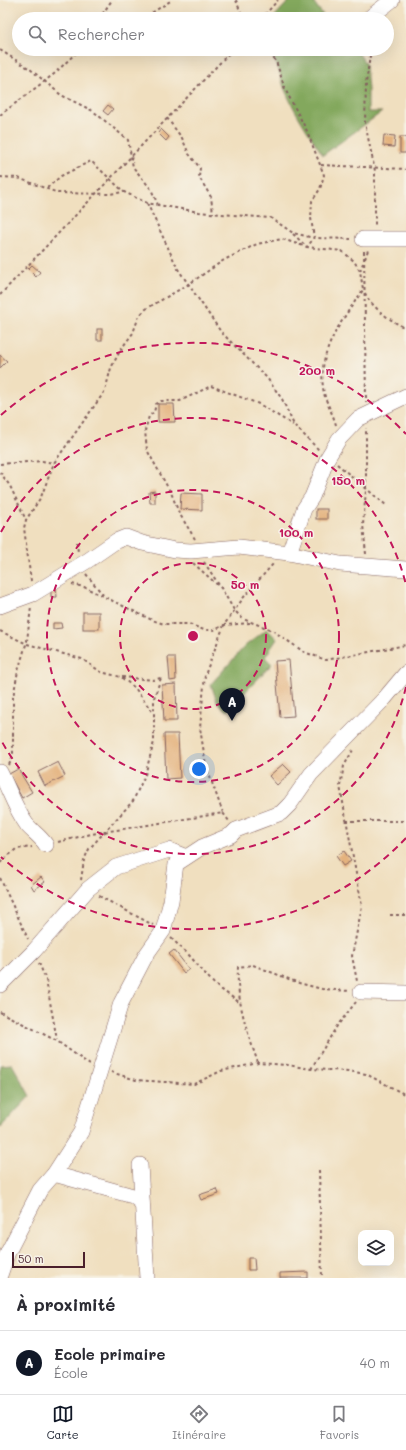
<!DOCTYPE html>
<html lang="fr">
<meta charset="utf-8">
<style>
body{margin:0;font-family:Mali,sans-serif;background:#f7f7f7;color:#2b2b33}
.controls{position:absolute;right:12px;bottom:12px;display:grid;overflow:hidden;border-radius:8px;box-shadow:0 4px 16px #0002}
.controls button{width:36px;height:36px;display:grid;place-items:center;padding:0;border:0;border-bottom:1px solid #e1e1e2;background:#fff;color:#2b2b33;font:20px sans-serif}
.scale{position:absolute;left:12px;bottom:10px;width:73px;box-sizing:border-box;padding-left:4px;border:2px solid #4a1f2b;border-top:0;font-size:11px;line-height:14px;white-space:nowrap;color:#4a1f2b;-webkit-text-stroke:3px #f7f3e8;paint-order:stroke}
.you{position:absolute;left:199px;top:769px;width:14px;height:14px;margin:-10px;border:3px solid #fff;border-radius:50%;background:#1a73e8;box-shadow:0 0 0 6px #1a73e833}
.badge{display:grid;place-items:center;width:26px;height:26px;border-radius:50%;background:#111827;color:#fff;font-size:13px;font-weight:700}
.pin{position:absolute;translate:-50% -33px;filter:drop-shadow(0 1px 2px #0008)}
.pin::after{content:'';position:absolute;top:21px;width:14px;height:12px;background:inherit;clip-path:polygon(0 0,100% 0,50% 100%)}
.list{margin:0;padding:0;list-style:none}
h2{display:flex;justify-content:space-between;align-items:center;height:52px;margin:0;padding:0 16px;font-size:17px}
h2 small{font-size:13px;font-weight:400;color:#7c7c81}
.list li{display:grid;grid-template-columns:26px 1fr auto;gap:12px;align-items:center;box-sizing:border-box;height:64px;padding:0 16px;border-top:1px solid #e1e1e2}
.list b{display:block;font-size:15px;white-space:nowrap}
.list p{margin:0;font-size:13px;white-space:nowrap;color:#7c7c81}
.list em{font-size:13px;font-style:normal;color:#7c7c81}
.icon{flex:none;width:22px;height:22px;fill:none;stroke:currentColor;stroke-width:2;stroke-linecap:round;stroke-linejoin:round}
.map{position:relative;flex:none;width:406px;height:1278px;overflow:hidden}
.search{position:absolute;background:#fff;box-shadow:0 4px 16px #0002;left:12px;right:12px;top:12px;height:44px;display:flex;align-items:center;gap:10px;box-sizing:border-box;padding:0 14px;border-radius:22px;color:#7c7c81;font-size:15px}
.sheet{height:116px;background:#fff}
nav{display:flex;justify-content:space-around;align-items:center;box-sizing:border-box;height:56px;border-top:1px solid #e1e1e2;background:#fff;font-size:11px;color:#7c7c81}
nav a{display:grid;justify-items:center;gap:2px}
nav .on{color:#111827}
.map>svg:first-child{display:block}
</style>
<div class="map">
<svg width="406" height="1278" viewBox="0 0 406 1278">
<rect width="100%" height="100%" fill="#f7f3e8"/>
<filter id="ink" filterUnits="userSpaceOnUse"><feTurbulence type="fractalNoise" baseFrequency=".025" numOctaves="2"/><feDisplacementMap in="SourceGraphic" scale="8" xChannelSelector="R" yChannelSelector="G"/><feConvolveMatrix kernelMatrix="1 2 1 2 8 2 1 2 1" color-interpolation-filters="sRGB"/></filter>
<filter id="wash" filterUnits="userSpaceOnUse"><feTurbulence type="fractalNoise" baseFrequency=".012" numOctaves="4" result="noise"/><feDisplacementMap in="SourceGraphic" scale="16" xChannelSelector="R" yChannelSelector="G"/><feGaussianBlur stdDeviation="0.9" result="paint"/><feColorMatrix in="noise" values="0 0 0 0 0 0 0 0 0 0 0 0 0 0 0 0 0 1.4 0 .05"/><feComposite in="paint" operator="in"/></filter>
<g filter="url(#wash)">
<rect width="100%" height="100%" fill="#f0dfbf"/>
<g fill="#83a85d" stroke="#666444">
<polygon points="290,0 312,0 326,19 272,19"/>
<path d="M264,49H356L366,65L368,90V112H382L323,155C309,134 295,113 285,90C279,74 279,60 264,49Z"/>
<polygon points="267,629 277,639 265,657 272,664 227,711 217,702 211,684 245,646"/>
<polygon points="12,1064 30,1096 0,1128 0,1065"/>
</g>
<g id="blocks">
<g fill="#e4b27e">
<polygon points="108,105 113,109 108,115 103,111"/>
<polygon points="161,129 169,137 166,141 158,133"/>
<polygon points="384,135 395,136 394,147 383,146"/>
<rect x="400" y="137" width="6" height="16"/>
<polygon points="32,265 40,272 36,277 28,269"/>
<rect x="97" y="329" width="5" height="11"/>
<polygon points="0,355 7,361 0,368"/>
<polygon points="158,404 174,404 175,422 158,422"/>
<polygon points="155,491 155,503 150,503 149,492"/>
<polygon points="181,493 202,494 202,510 180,509"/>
<rect x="316" y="509" width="11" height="10"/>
<polygon points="51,586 56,586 57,597 51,597"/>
<rect x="83" y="612" width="16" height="17"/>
<polygon points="53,623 61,623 62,628 53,629"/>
<polygon points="168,657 175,657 176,680 170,681"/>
<polygon points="289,660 294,716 280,717 275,661"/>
<polygon points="176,684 177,721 164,721 162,685"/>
<polygon points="164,734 178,734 180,778 166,779"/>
<polygon points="58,762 65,776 45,786 38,772"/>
<polygon points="283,764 291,772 277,785 269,776"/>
<polygon points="18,769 32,792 22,798 9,774"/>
<polygon points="344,851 351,861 343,866 336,856"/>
<polygon points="41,877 45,882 34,890 31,885"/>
<polygon points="174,950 189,969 184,973 169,954"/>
<polygon points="217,1189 219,1194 201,1200 199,1195"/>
<polygon points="248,1258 254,1258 255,1270 248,1270"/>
<polygon points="308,1272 308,1278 280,1278 280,1273"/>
</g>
</g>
</g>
<g filter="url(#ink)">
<use href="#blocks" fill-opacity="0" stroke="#84625f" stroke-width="1"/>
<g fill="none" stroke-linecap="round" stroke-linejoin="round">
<g stroke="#84625f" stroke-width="16">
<g id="minor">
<polyline points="368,19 392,0"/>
<polyline points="363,239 406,239"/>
<polyline points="289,553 304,509 312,497 328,457 339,439 358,419 406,396"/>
<polyline points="0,606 33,594 87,561 116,541 126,537 142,543 175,550 191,551 239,547 289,553 340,564 406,569"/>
<path d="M0,772C9,789 15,809 27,825C33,832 41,837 46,845"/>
<polyline points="0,985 34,951 88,889 116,867 169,850 186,857"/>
<polyline points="361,992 406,993"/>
<polyline points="140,1165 147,1278"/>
<polyline points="54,1174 133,1196 142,1203"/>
<polyline points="0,1275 8,1252 40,1190 54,1174 81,1132 121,1003 146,955 163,931 171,901 176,864 202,847 231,835 236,830 281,813 290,804 311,774 385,698 406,673"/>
</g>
</g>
<g stroke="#84625f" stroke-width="2" stroke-dasharray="3 3" stroke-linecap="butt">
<polyline points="236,0 243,19"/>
<polyline points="99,19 112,0"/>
<polyline points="142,19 172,0"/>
<polyline points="261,19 278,0"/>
<polyline points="371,49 366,83 365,123 375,171 375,227"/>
<polyline points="0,50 30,69 61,95 93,111 128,140 133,167 151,189 158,205"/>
<polyline points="0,115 54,74 80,49"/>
<polyline points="167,118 182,138 189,154 200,168 199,177 211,197 213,213"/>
<polyline points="321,165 406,169"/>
<polyline points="0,177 18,178 58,193 109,194 124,192 147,203 158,205 199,212 271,218 293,233 314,238 351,239"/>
<polyline points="47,188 61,176 91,161 124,192"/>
<polyline points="147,203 178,269 221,332 267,378 282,399 294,425 319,450"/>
<polyline points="293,234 307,247 342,251 354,261 360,271 363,289"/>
<polyline points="364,251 366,402"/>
<polyline points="365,259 368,250"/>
<polyline points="360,271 363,263"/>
<path d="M365,293C371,307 392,322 406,328"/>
<polyline points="0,295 233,49"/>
<path d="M336,425C333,413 324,400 323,387C318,350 343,319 363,290"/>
<polyline points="0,464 42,461 54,463"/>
<polyline points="337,464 387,506"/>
<polyline points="0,472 10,486 26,520"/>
<polyline points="195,539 179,513 172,495 147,450 145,431 149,416 154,412 156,404 161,401 180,401 211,386 259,404 293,425"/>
<polyline points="77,542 78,553"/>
<polyline points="366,554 363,525 366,490 366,428"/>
<polyline points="204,562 221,588"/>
<polyline points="193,563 221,588 234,610 243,619 272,630 304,652 326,660 406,645"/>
<polyline points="86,574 104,596"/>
<polyline points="31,581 24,528 26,520 41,497 54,463 105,391 111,368 121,349 133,333 139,316 146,309 189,284 224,260 257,244 282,239 307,247 314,238 311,218 312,201 320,189 324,175 307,131 285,89 276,61 264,49"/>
<polyline points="72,584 84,587 152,620 164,624 189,624 204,630 214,630 224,625 251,623"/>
<polyline points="0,631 27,644 82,659 101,672 121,677 135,688 153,713"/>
<polyline points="122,677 153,680 161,678"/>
<polyline points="353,750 344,766 340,786 362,906 352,956 357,981"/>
<polyline points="9,765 13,756 13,697 18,671 27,641 31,607"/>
<polyline points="223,813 206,766 200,728 205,675 224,625 244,597 274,563"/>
<polyline points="346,821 406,821"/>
<polyline points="58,842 91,834 223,813 229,821"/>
<polyline points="0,863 16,849 32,847"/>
<polyline points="0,878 28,939"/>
<polyline points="81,880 84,860 89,849 133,801 145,775 154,742 154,698 161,678"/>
<polyline points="99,896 153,925"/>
<polyline points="390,915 406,915"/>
<polyline points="171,938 188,954 215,985 240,1003"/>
<polyline points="39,963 46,980 57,1040"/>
<polyline points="0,1012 57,1041 90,1065"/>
<path d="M258,1063C247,1031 236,1001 238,967L253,965L299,983L322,989L350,991"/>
<polyline points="311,1069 337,1026 356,1002"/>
<polyline points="111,1072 136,1080 194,1084 221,1071 258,1063 288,1065 311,1069 348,1071 366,1074 406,1095"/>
<polyline points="319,1170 322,1278"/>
</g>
<use href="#minor" stroke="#fff" stroke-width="15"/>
</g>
</g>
<g fill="none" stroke="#c2185b" stroke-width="2" stroke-dasharray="7 5">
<circle cx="193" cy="636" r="73"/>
<circle cx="193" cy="636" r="146"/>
<path d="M406 687A219 219 0 0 1 1 740M1 532A219 219 0 0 1 406 585"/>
<path d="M406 838A293 293 0 0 1 1 857M1 415A293 293 0 0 1 406 434"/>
</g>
<circle cx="193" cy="636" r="6" fill="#c2185b" stroke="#f7f3e8" stroke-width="2"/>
<g font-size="12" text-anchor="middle" font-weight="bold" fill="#c2185b" stroke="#f7f3e8" stroke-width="3" stroke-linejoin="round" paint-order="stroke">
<text x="317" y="375">200 m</text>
<text x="348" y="485">150 m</text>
<text x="296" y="537">100 m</text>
<text x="245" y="589">50 m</text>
</g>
</svg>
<div class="controls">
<button><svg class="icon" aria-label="layers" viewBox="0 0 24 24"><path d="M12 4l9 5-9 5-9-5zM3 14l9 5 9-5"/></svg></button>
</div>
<div class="scale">50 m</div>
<div class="you"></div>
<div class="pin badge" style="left:232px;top:721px">A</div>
<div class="search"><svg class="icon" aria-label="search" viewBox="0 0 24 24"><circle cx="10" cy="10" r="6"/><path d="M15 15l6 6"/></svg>Rechercher</div>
</div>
<section class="sheet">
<h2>À proximité<small></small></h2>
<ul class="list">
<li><span class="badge">A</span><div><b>Ecole primaire</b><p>École</p></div><em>40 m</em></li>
</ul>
</section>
<nav>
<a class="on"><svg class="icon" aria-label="map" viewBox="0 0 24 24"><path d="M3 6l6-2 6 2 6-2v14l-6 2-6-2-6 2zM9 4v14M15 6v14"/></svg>Carte</a>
<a><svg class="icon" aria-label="directions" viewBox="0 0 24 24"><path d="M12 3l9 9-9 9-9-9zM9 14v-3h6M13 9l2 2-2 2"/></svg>Itinéraire</a>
<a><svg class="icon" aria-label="saved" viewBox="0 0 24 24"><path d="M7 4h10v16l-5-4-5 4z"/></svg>Favoris</a>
</nav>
